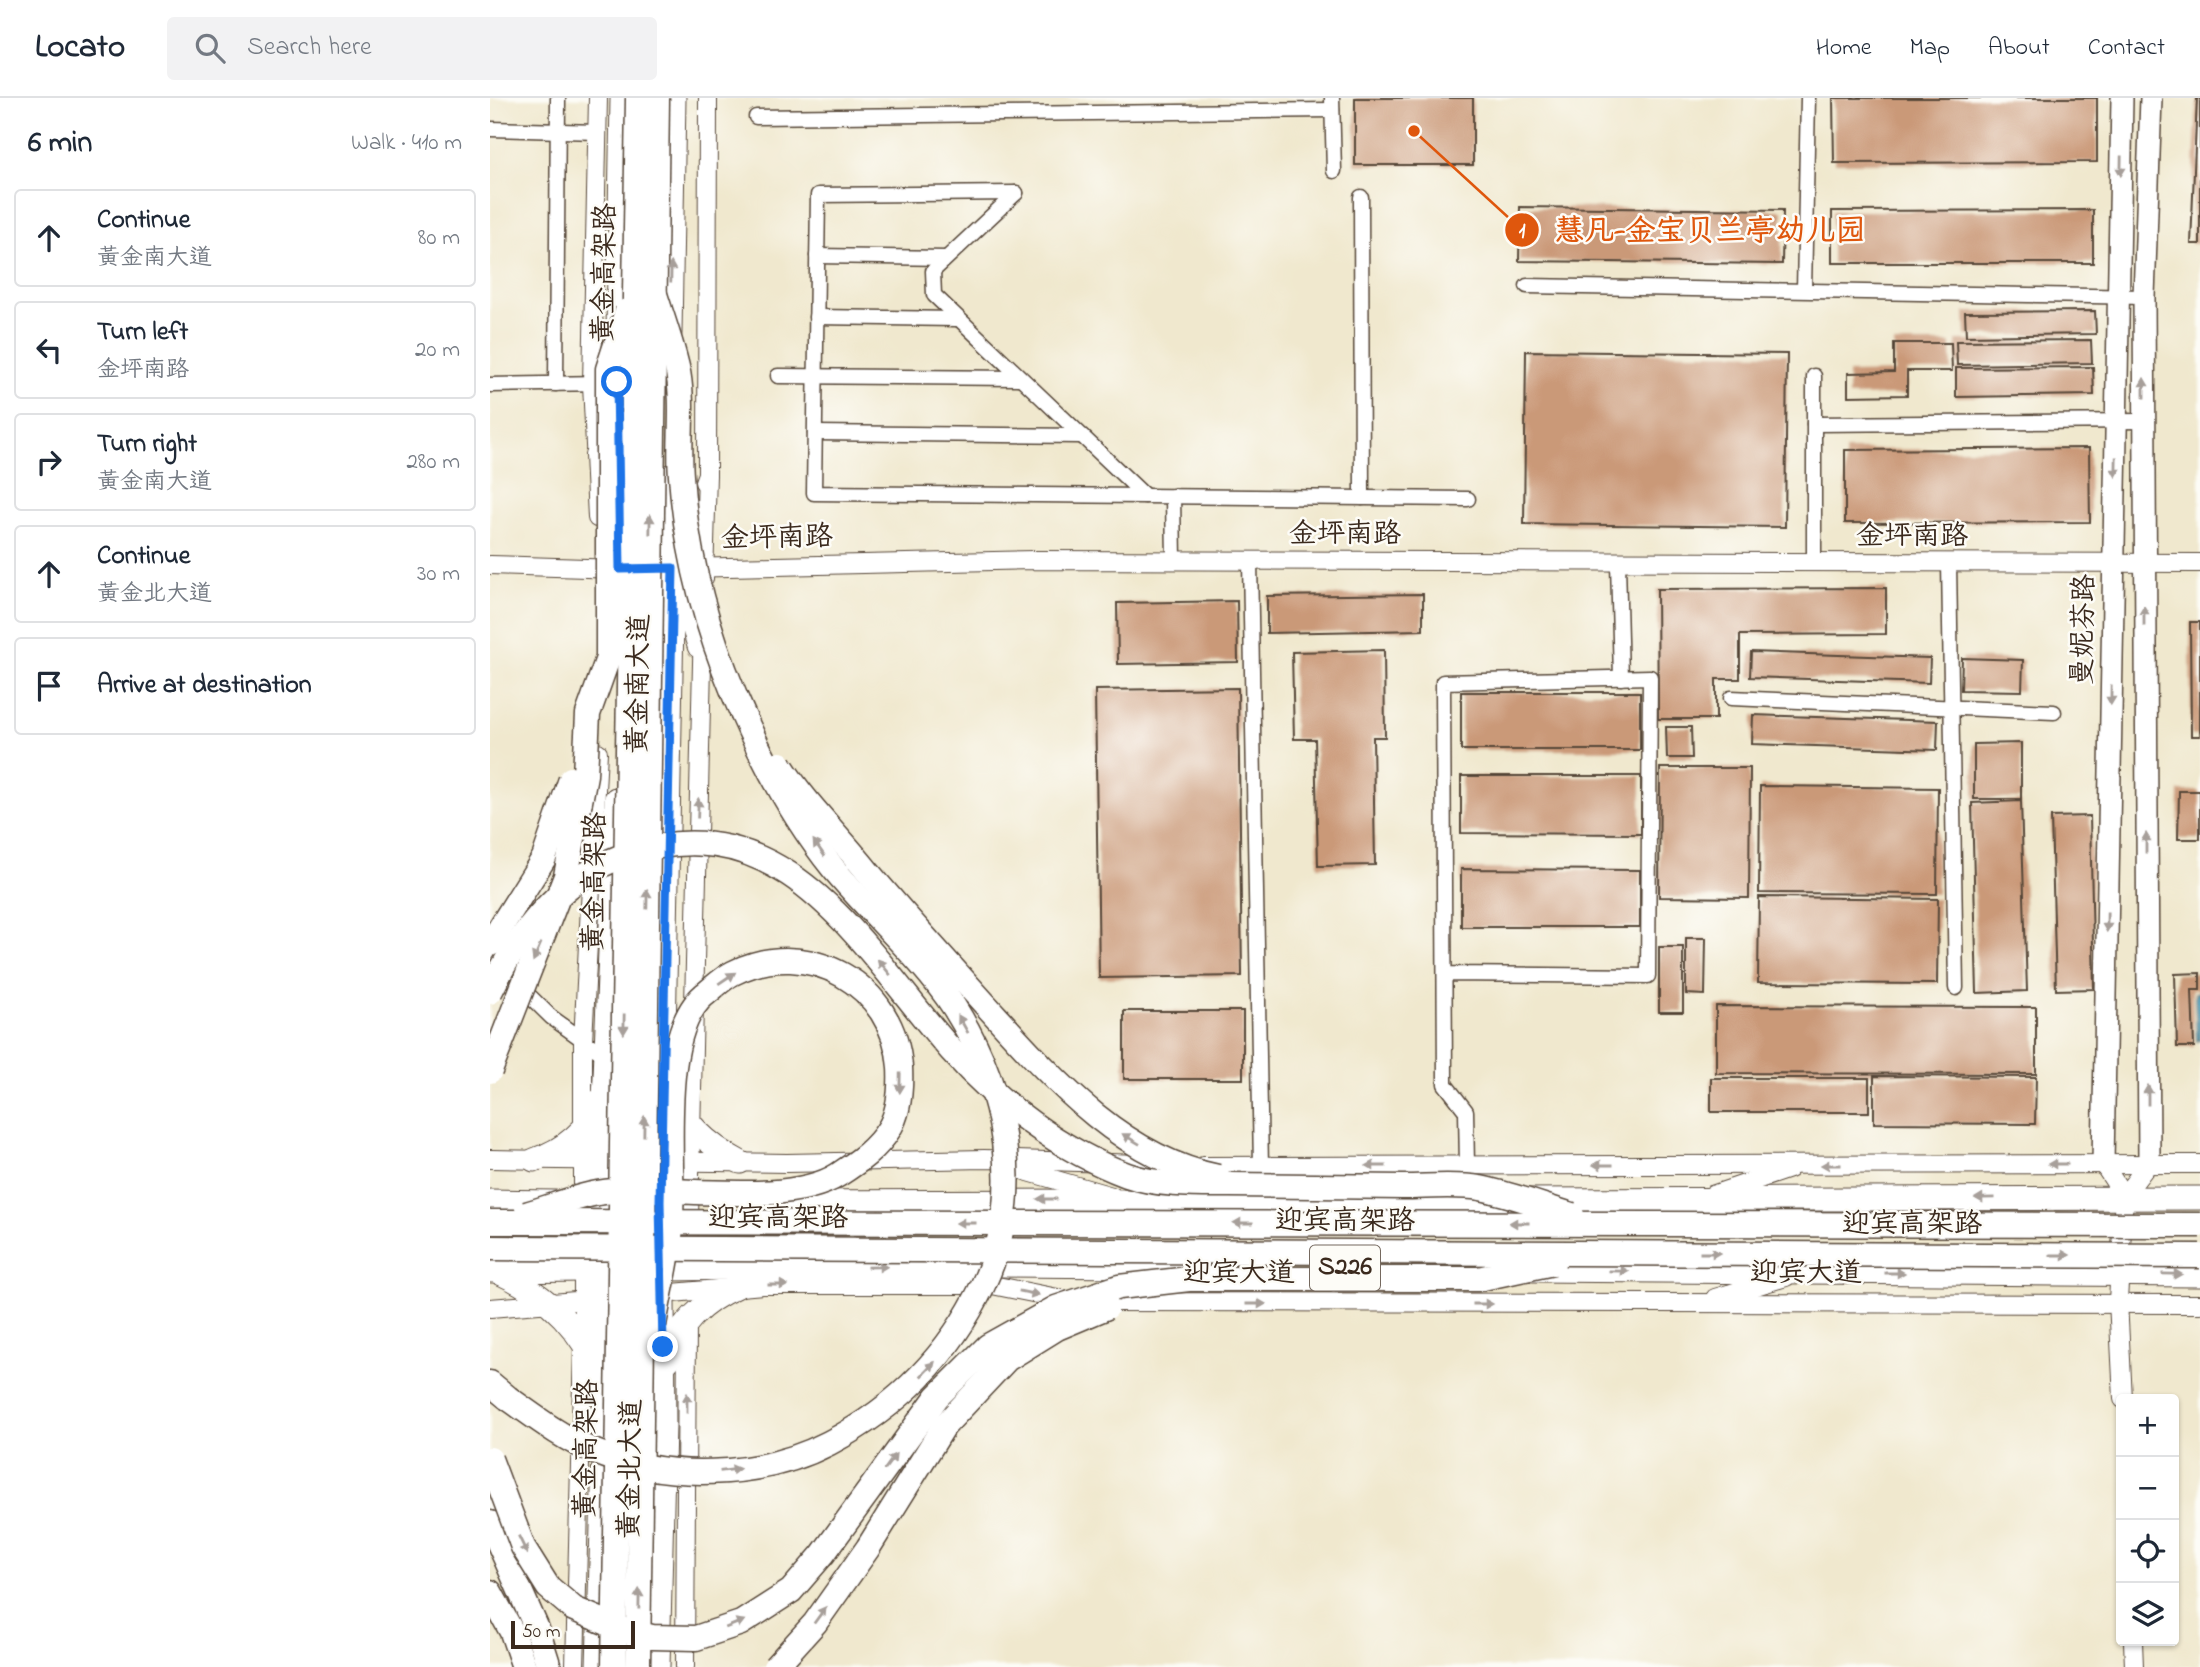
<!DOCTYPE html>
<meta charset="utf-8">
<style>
body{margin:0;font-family:"Indie Flower","LXGW WenKai TC",sans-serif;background:#f2f2f3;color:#1f2937}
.controls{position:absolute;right:21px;bottom:21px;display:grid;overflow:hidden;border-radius:7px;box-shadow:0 2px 5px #0004}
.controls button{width:63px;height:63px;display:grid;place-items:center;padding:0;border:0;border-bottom:2px solid #e0e1e3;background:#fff;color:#1f2937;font:35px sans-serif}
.scale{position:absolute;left:21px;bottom:18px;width:124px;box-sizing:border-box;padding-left:7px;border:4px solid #3b2a1e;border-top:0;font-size:19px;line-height:24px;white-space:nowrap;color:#3b2a1e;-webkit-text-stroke:5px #fdfcf7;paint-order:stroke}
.stop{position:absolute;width:21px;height:21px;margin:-16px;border:5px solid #1a73e8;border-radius:50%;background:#fff}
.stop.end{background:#1a73e8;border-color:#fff;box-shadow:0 2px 7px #0008}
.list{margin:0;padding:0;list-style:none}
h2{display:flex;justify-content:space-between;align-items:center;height:91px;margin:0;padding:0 28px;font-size:30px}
h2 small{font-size:23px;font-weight:400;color:#747a83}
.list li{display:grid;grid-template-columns:46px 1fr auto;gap:21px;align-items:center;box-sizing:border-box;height:98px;margin:0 14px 14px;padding:0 14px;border:2px solid #e0e1e3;border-radius:7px}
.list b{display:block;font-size:26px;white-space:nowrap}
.list p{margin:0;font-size:23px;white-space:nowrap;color:#747a83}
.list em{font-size:23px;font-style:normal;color:#747a83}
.icon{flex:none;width:38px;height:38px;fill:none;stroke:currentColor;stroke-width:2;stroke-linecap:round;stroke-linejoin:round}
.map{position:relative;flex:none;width:1710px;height:1569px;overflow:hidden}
header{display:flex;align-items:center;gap:42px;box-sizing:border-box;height:98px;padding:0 35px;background:#fff;border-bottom:2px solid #e0e1e3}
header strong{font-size:33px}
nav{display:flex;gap:38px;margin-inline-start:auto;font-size:24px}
.search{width:490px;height:63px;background:#f2f2f3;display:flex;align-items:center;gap:18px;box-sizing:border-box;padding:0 24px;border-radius:7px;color:#747a83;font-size:26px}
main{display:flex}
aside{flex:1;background:#fff}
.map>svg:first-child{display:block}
</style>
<header>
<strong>Locato</strong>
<div class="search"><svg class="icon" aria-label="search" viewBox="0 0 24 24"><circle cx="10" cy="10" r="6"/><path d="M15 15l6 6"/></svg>Search here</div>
<nav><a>Home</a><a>Map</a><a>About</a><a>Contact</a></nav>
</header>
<main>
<aside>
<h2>6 min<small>Walk · 410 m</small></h2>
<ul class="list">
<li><svg class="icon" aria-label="ahead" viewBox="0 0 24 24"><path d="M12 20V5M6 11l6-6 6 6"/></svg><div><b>Continue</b><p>黄金南大道</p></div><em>80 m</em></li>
<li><svg class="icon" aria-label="left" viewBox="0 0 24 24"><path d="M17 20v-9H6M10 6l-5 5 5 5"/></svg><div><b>Turn left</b><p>金坪南路</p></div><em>20 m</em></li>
<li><svg class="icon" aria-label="right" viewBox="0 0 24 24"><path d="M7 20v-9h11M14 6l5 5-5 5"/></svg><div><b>Turn right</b><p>黄金南大道</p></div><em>280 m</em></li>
<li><svg class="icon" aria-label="ahead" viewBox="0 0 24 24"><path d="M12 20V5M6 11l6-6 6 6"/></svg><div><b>Continue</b><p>黄金北大道</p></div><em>30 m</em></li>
<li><svg class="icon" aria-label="arrive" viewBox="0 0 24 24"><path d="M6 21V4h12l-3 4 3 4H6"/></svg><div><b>Arrive at destination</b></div></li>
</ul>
</aside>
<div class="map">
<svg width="1710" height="1569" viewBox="0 0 1710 1569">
<rect width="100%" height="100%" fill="#fdfcf7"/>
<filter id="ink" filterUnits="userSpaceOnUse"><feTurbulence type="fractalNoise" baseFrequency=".0143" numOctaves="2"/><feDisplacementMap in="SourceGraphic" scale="14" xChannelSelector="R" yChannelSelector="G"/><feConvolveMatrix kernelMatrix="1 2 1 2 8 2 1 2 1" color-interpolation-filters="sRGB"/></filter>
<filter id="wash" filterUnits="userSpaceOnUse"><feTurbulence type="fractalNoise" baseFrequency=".00686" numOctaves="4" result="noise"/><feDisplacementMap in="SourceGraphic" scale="28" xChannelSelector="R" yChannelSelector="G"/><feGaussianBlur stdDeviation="1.57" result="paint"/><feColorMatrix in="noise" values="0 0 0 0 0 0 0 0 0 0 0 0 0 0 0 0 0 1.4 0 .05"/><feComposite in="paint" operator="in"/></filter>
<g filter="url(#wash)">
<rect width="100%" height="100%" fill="#f0e8ce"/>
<polygon fill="#4aa8c9" stroke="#426974" stroke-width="2" points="1710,894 1710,942 1707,943 1705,895"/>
<g id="blocks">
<g fill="#ca9978">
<rect x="865" y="0" width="118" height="67"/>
<polygon points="1343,0 1607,0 1607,64 1344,65"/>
<polygon points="1707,0 1710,0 1710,146 1701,146"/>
<polygon points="1030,109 1293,112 1292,166 1029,163"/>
<polygon points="1603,112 1603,165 1342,165 1342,113"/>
<polygon points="1605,213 1606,236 1476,238 1475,214"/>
<polygon points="1601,242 1602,265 1467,267 1466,243"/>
<polygon points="1404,245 1461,245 1462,273 1417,273 1417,297 1358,298 1358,275 1404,274"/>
<polygon points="1036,253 1297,256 1295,429 1034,426"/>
<polygon points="1603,269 1604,297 1466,299 1466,270"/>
<polygon points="1599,350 1600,424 1355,425 1355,352"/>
<polygon points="1396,490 1396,536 1250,537 1250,581 1226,581 1226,621 1168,621 1167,491"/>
<polygon points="933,496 933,532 777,535 777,498"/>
<polygon points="747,503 748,564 628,566 627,505"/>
<polygon points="1700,524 1710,524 1710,638 1701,638"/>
<polygon points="894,552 895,639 883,639 885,767 828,768 825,641 804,641 802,554"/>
<polygon points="1261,554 1440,560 1439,585 1260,579"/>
<polygon points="1472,560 1533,562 1532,593 1471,592"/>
<polygon points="748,590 752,878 609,880 605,592"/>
<rect x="971" y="594" width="179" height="58"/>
<polygon points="1263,617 1448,623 1447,652 1262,646"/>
<polygon points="1176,629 1201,629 1202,660 1177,660"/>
<polygon points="1531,645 1531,701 1484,701 1484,646"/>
<polygon points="1170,670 1260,670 1259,800 1169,799"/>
<polygon points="971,678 1151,678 1151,736 971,735"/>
<polygon points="1270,688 1448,690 1447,796 1269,795"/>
<polygon points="1689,693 1710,693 1710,741 1688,741"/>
<polygon points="1531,703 1537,893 1487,895 1482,705"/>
<polygon points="1600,718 1604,891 1566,892 1561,719"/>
<polygon points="971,771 1150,772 1150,829 971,829"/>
<polygon points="1269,799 1448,801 1447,886 1268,885"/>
<polygon points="1196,840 1216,840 1215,897 1196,896"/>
<rect x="1169" y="849" width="24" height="65"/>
<polygon points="1710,875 1710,892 1702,892 1704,949 1687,949 1685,876"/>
<polygon points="1226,908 1546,909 1546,976 1226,975"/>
<rect x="634" y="913" width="119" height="68"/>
<polygon points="1384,978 1546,979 1545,1026 1384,1025"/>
<rect x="1221" y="980" width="158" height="34"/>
</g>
</g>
</g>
<g filter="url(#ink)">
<use href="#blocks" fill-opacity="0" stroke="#564638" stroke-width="2"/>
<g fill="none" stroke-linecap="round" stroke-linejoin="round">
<g stroke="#564638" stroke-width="17">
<g id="minor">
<polyline points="842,0 844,73"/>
<polyline points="266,19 842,12"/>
<polyline points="0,31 107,34"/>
<polyline points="526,95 328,97 324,395 978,401"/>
<polyline points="526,95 443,173 444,197 655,398"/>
<polyline points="871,99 872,400"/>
<polyline points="327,158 456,160"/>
<polyline points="1037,188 1654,199"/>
<polyline points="1314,192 1318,0"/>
<polyline points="326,219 466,221"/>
<polyline points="288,278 530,280"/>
<polyline points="1324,278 1324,465"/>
<polyline points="66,286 68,0"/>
<polyline points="0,287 112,285"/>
<polyline points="1324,326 1654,323"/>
<polyline points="325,335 592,338"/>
<polyline points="683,398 684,462"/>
<polyline points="760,463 771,1069"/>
<polyline points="1128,465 1131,580"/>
<polyline points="1459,465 1466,890"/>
<polyline points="1241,600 1564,614"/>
<polyline points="0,859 61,919 114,957"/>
<polyline points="956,876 1158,878 1160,579 953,584 955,986 976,1013 977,1068"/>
</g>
</g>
<g stroke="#564638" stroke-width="20">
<g id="tertiary">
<polyline points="104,357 107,420"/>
<polyline points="106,367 102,286 108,0"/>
<polyline points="214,384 217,376 218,0"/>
<polyline points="0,467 128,471"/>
<polyline points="195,470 545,462 1710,465"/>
<polyline points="214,481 217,376"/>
<polyline points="187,483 207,550"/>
<polyline points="0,1061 297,1065 494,1061 681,1067"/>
<polyline points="1613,1066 1634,1098"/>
<polyline points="713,1068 1710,1066"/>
<polyline points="521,1069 622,1098"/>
<polyline points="1222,1097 1299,1071"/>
<polyline points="198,1163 213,523"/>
<polyline points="160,1197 273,1187 502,1187 588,1204 1710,1206"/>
<polyline points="1225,1200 1296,1179"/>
<polyline points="0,1210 122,1200"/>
<polyline points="1633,1301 1628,1203 1634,1098 1659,1065"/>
<polyline points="1643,1543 1644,1569"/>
<polyline points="85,1569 93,1245 93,943 108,654"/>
<polyline points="195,1569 197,1223"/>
</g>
</g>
<g stroke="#564638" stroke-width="24">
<g id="secondary">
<polyline points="1659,1065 1654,199 1661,0"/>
<polyline points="1613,1066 1632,0"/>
</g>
</g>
<g stroke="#564638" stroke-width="25">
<g id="primary">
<polyline points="128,233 132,0"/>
<polyline points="180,235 184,0"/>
<polyline points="173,991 183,470 181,378"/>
<path d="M178,991C193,1024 217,1047 250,1064"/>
<path d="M44,1062C74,1052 99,1032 110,1002"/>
<polyline points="0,1103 65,1104"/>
<polyline points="278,1104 1710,1100"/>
<polyline points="1043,1172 1710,1177"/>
<polyline points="0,1173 508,1167 763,1169"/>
<path d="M10,1175C56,1196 91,1230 110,1278"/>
<path d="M178,1263C186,1228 214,1203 246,1189"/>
<polyline points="108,1569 115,1323 110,1104 126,701"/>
<polyline points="168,1569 174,1328 173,1203"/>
</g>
</g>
<g stroke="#564638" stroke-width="27">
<g id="trunk">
<polyline points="0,1285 18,1300"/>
<polyline points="0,1425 47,1531 59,1569"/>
<polyline points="0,1494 22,1534 34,1569"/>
</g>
</g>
<use href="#minor" stroke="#fff" stroke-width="14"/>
<use href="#tertiary" stroke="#fff" stroke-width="18"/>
<use href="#secondary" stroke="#fff" stroke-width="21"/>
<use href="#primary" stroke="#fff" stroke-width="23"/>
<use href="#trunk" stroke="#fff" stroke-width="24"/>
<g stroke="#564638" stroke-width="27" stroke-linecap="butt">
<g id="trunk-bridge">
<path d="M290,666C314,704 349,738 377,773C415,818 454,861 493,904C558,975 628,1059 728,1079"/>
<polyline points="0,846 54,760 81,681"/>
<path d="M0,894C29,834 71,779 136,757C296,702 373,852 461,952C508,1005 570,1052 637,1077C668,1088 707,1087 739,1087C797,1088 855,1088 913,1089C937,1089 966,1086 990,1090C1021,1096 1052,1108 1082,1117"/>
<polyline points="0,973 76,778 95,677 98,616 118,560 118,271 137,213"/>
<path d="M36,1116C64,1108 94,1095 123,1093C184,1088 298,1109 348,1077C368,1064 387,1051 399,1031C410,1013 411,989 410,969C404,887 319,837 243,875C233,880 223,890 214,897C164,940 187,1077 180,1139C177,1168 169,1198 164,1227"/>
<polyline points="0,1124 1710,1127"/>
<polyline points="0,1150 1710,1158"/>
<path d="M18,1300C45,1319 72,1340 103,1353C175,1383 270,1381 339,1345C408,1309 459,1258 493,1187C536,1096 516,991 464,909C433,861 380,815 343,770C301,718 270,658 244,596C216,528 196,452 191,378C188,343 195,304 187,269C181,243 171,216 163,190"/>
<polyline points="0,1361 33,1449 58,1489 84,1511 136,1533 162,1539 206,1540 251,1525 301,1493 333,1456 447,1299 498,1248 566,1210 629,1189 699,1181 988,1181 1063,1165"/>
<polyline points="124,1569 148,0"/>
<polyline points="148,1569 167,0"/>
<polyline points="285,1569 325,1525 378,1450 454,1328 517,1261 567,1230 617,1209"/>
</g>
</g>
<use href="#trunk-bridge" stroke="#fff" stroke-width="24"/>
</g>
<defs><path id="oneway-solid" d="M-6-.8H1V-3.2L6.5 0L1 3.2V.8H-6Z" transform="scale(1.75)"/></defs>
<g fill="#a79f9a">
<use href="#oneway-solid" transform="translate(1631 68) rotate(91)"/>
<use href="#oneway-solid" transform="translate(181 174) rotate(-89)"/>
<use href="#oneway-solid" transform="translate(1654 290) rotate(-90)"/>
<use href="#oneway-solid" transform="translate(1626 369) rotate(91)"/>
<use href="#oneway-solid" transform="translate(160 426) rotate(-89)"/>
<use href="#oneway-solid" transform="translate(1654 518) rotate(-90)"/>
<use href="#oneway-solid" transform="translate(1621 597) rotate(91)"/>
<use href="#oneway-solid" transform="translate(208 710) rotate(-88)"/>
<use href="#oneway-solid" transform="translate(1656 745) rotate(-90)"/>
<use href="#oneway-solid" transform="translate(329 750) rotate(-125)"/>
<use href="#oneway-solid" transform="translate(157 801) rotate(-89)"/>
<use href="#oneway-solid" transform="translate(1617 824) rotate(91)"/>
<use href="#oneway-solid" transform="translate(47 854) rotate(113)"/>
<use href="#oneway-solid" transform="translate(394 869) rotate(-129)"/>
<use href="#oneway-solid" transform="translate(237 880) rotate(-34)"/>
<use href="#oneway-solid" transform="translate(134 926) rotate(91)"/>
<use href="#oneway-solid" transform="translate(473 926) rotate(-119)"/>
<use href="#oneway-solid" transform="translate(410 985) rotate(91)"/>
<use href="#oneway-solid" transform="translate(1658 997) rotate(-90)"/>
<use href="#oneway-solid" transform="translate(154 1028) rotate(-89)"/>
<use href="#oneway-solid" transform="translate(641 1041) rotate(-149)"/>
<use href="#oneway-solid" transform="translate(1568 1066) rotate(180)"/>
<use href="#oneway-solid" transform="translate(1113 1067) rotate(180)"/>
<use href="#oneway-solid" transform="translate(1341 1067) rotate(180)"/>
<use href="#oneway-solid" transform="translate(886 1068) rotate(180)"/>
<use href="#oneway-solid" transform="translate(1495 1100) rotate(179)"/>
<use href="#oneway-solid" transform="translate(557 1101) rotate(180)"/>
<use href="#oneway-solid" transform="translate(476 1125) rotate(-180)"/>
<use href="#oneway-solid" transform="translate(753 1125) rotate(-180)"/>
<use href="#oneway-solid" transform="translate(1029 1125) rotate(-180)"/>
<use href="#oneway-solid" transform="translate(1220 1155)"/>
<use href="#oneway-solid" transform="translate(1570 1157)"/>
<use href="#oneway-solid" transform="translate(387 1169) rotate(-1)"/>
<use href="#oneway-solid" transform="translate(1129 1173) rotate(1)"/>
<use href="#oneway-solid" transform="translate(1405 1175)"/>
<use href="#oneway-solid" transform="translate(1682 1176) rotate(1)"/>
<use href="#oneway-solid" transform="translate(288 1187)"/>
<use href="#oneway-solid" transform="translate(539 1195) rotate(11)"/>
<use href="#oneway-solid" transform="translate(766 1206)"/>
<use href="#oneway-solid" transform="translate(993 1206)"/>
<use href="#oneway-solid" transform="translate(438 1271) rotate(-46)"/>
<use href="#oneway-solid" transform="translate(197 1305) rotate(-90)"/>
<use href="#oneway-solid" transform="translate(400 1364) rotate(-54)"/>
<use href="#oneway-solid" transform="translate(240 1372) rotate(-7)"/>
<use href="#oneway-solid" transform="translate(33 1447) rotate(64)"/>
<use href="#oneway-solid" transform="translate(149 1501) rotate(-89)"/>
<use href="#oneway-solid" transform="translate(330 1517) rotate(-54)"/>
<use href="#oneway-solid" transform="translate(245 1526) rotate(-22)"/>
</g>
</g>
<g fill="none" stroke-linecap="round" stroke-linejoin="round" filter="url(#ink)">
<polyline stroke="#1a73e8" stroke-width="9" points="127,284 130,471 183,470 170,1104 173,1249"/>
</g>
<g text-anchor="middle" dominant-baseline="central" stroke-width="5" stroke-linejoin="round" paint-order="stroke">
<rect fill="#fdfcf7" stroke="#75695f" stroke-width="2" x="820" y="1147.5" width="70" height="45" rx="5"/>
<g font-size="26" font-weight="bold" fill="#3b2a1e">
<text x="855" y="1170">S226</text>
</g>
<g font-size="28" fill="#3b2a1e" stroke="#fdfcf7">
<text transform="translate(116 175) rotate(-89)">黄金高架路</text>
<text x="855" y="437">金坪南路</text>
<text x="1422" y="439">金坪南路</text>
<text transform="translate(287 441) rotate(-1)">金坪南路</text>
<text transform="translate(1595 532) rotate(-89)">曼妮芬路</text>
<text transform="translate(150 586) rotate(-89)">黄金南大道</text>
<text transform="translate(106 784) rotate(-89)">黄金高架路</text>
<text x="288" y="1121">迎宾高架路</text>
<text x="855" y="1124">迎宾高架路</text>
<text x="1422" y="1127">迎宾高架路</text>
<text x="749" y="1176">迎宾大道</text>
<text x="1316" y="1176">迎宾大道</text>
<text transform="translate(98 1351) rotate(-89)">黄金高架路</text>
<text transform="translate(142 1371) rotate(-89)">黄金北大道</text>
</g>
</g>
<path fill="none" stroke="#df570d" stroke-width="2.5" d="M924 33L1032 132"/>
<g fill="#df570d" stroke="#fdfcf7" stroke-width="2.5">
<circle cx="924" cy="33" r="7"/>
<circle cx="1032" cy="132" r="18"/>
</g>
<g font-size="21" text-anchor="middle" font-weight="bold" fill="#fff">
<text x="1032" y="139">1</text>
</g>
<g font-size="30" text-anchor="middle" font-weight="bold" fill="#df570d" stroke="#fdfcf7" stroke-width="5" stroke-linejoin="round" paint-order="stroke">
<text x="1220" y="142">慧凡-金宝贝兰亭幼儿园</text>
</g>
</svg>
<div class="controls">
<button>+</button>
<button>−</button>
<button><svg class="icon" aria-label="locate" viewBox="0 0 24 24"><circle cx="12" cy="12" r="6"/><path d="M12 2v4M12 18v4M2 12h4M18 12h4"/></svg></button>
<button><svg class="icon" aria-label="layers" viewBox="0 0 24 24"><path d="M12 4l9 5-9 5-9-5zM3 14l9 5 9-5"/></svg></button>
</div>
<div class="scale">50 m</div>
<div class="stop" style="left:127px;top:284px"></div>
<div class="stop end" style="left:173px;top:1249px"></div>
</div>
</main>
